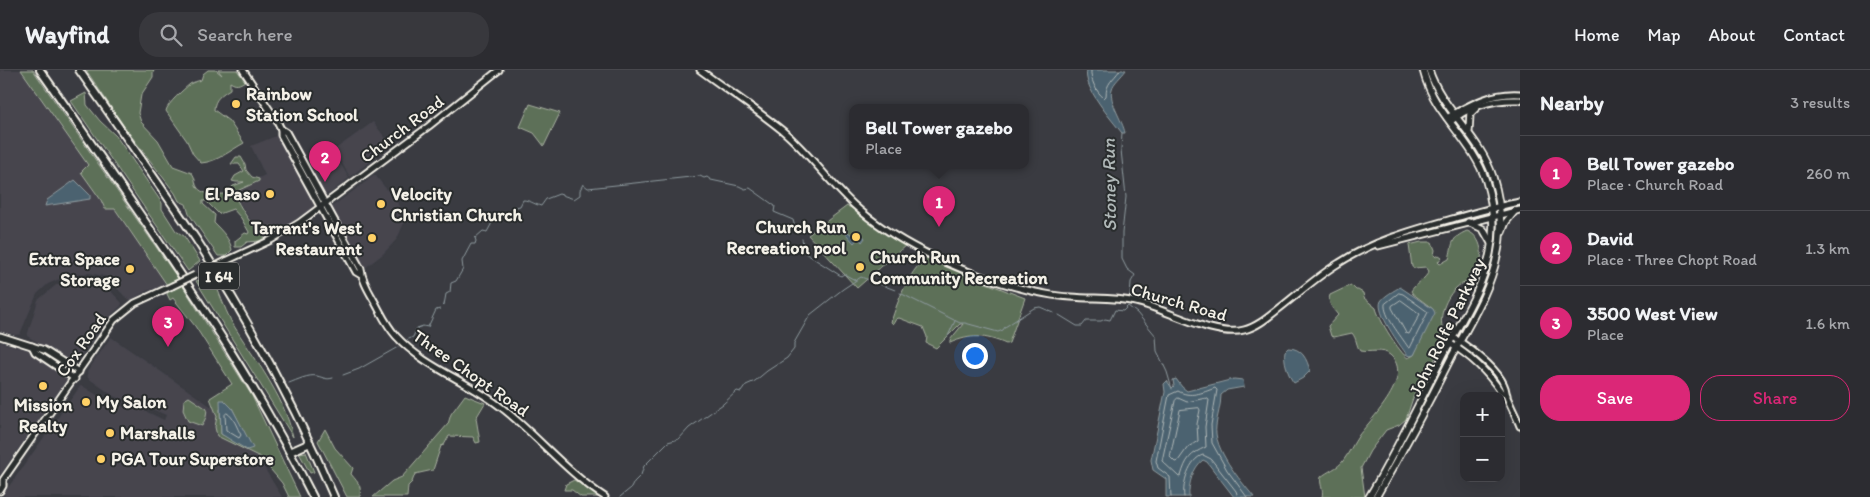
<!DOCTYPE html>
<meta charset="utf-8">
<style>
body{margin:0;font-family:Itim,sans-serif;background:#38383d;color:#f1f3f6}
.controls{position:absolute;right:15px;bottom:15px;display:grid;overflow:hidden;border-radius:10px;box-shadow:0 5px 20px #0002}
.controls button{width:45px;height:45px;display:grid;place-items:center;padding:0;border:0;border-bottom:1px solid #48484d;background:#2c2c31;color:#f1f3f6;font:25px sans-serif}
.you{position:absolute;left:974px;top:285px;width:18px;height:18px;margin:-12px;border:4px solid #fff;border-radius:50%;background:#1a73e8;box-shadow:0 0 0 8px #1a73e833}
.badge{display:grid;place-items:center;width:32px;height:32px;border-radius:50%;background:#db2777;color:#fff;font-size:16px;font-weight:700}
.pin{position:absolute;translate:-50% -41px;filter:drop-shadow(0 1px 2px #0008)}
.pin::after{content:'';position:absolute;top:26px;width:18px;height:15px;background:inherit;clip-path:polygon(0 0,100% 0,50% 100%)}
.popup{position:absolute;left:849px;top:34px;width:180px;height:65px;box-sizing:border-box;display:grid;place-content:center;border-radius:10px;background:#2c2c31;filter:drop-shadow(0 1px 4px #0005);font-size:16px;white-space:nowrap;color:#a6a7ab}
.popup b{font-size:19px;color:#f1f3f6}
.popup::after{content:'';position:absolute;left:50%;top:100%;margin-left:-10px;border:10px solid transparent;border-top-color:#2c2c31}
.list{margin:0;padding:0;list-style:none}
h2{display:flex;justify-content:space-between;align-items:center;height:65px;margin:0;padding:0 20px;font-size:21px}
h2 small{font-size:16px;font-weight:400;color:#a6a7ab}
.list li{display:grid;grid-template-columns:32px 1fr auto;gap:15px;align-items:center;box-sizing:border-box;height:75px;padding:0 20px;border-top:1px solid #48484d}
.list b{display:block;font-size:19px;white-space:nowrap}
.list p{margin:0;font-size:16px;white-space:nowrap;color:#a6a7ab}
.list em{font-size:16px;font-style:normal;color:#a6a7ab}
.actions{display:flex;gap:10px;padding:15px 20px}
.actions a{flex:1;padding:11px 0;border:1px solid #db2777;border-radius:20px;text-align:center;font-size:18px;color:#db2777}
.actions .main{background:#db2777;color:#fff}
.icon{flex:none;width:28px;height:28px;fill:none;stroke:currentColor;stroke-width:2;stroke-linecap:round;stroke-linejoin:round}
.map{position:relative;flex:none;width:1520px;height:427px;overflow:hidden}
header{display:flex;align-items:center;gap:30px;box-sizing:border-box;height:70px;padding:0 25px;background:#2c2c31;border-bottom:1px solid #48484d}
header strong{font-size:24px}
nav{display:flex;gap:28px;margin-inline-start:auto;font-size:18px}
.search{width:350px;height:45px;background:#38383d;display:flex;align-items:center;gap:12px;box-sizing:border-box;padding:0 18px;border-radius:20px;color:#a6a7ab;font-size:19px}
main{display:flex}
aside{flex:1;background:#2c2c31}
.map>svg:first-child{display:block}
</style>
<header>
<strong>Wayfind</strong>
<div class="search"><svg class="icon" aria-label="search" viewBox="0 0 24 24"><circle cx="10" cy="10" r="6"/><path d="M15 15l6 6"/></svg>Search here</div>
<nav><a>Home</a><a>Map</a><a>About</a><a>Contact</a></nav>
</header>
<main>
<div class="map">
<svg width="1520" height="427" viewBox="0 0 1520 427">
<rect width="100%" height="100%" fill="#3a3b41"/>
<filter id="ink" filterUnits="userSpaceOnUse"><feTurbulence type="fractalNoise" baseFrequency=".02" numOctaves="2"/><feDisplacementMap in="SourceGraphic" scale="10" xChannelSelector="R" yChannelSelector="G"/><feConvolveMatrix kernelMatrix="1 2 1 2 8 2 1 2 1" color-interpolation-filters="sRGB"/></filter>
<g filter="url(#ink)">
<g fill="#46454e">
<polygon points="0,0 21,0 88,95 81,102 101,130 105,139 115,139 167,215 146,221 131,230 126,228 107,207 103,206 89,203 66,206 48,214 37,224 20,264 16,265 0,261"/>
<polygon points="373,52 391,75 350,107 334,80"/>
<polygon points="276,66 280,66 314,133 313,137 309,140 286,156 263,169 232,121 265,105 251,76"/>
<polygon points="333,81 349,108 329,124 323,123 312,103 316,93"/>
<polygon points="375,105 400,136 404,153 397,169 383,184 365,198 330,138"/>
<polygon points="92,208 106,216 122,233 121,236 110,246 78,290 73,293 27,266 38,230 56,215 63,211"/>
<polygon points="111,267 238,355 282,427 4,427 5,422 81,315 113,335 141,339 164,350 166,345 143,335 115,327 88,308 87,302"/>
<polygon points="0,272 28,280 64,305 67,309 0,405"/>
</g>
<g fill="#5d7059" stroke="#a8b0a0" fill-rule="evenodd">
<polygon points="21,0 33,0 179,210 167,215 115,139 105,139 101,130 81,102 88,95"/>
<path d="M86,0H155L153,2V7L141,25L138,43L141,52L158,70L173,96L192,103C195,107 195,111 196,115C201,126 216,124 226,124L233,116L244,112H236L232,111L235,106L244,101L239,94H231L236,87H241L245,94L246,100L252,107L259,109V111L237,121L234,125C241,137 249,154 261,162L272,156L277,157L260,171L247,172L241,177H235V171L245,163L248,164L249,162L241,148L233,139L219,144L206,131H203V134L215,145L214,153C222,161 230,169 232,180L226,186H218L189,144L186,134L179,131L175,123L125,58Z"/>
<path d="M208,0H216L222,5L218,0H237L245,11C239,15 236,16 230,12V19C222,24 214,29 214,40L229,51L244,73C231,80 217,92 201,93L193,84L187,71L166,41C167,34 184,19 190,14C193,12 198,11 201,10L203,4Z"/>
<polygon points="86,23 87,35 100,51 116,66 162,133 162,139 176,161 184,166 200,191 188,201 71,31"/>
<polygon points="530,34 560,43 544,76 534,63 520,57"/>
<polygon points="847,136 854,139 880,160 906,175 857,218 808,165"/>
<path d="M1467,161C1485,167 1485,196 1473,208C1469,213 1461,213 1457,217C1446,227 1438,246 1443,260L1448,262L1425,309L1416,319L1406,349L1399,355L1386,360L1370,381L1361,398L1365,427H1322C1324,419 1319,414 1321,407C1328,401 1338,398 1343,391C1349,383 1353,374 1359,365C1372,348 1415,306 1390,285C1382,278 1370,283 1360,281C1356,275 1357,269 1352,263L1334,267L1331,266L1328,256L1338,245C1333,239 1327,233 1330,225L1351,215L1356,220H1358L1363,223L1364,228L1376,238C1378,248 1400,284 1408,288L1414,285L1433,239L1413,224L1411,221C1416,213 1425,210 1429,201L1426,197L1414,198L1412,197L1409,175L1421,172H1432L1435,180L1434,185L1436,187L1439,185L1442,187L1438,192L1440,194L1449,189C1453,174 1450,168 1467,161Z"/>
<path d="M925,188L937,190L963,204L1025,228L1009,273L1006,274C985,265 971,264 950,273V270L963,254H960L936,278L926,273L927,267L923,257L899,248L896,249L893,254L891,252C898,230 908,204 925,188Z"/>
<path d="M213,208C219,222 224,237 231,251C253,288 284,324 293,367L196,211Z"/>
<path d="M182,215L252,326L300,427H289L282,413L260,387L217,366L215,357L217,346L210,328L232,314L195,256L173,228L170,230L167,224L169,220ZM232,338L252,378L221,364L220,339Z"/>
<polygon points="465,325 485,333 476,348 480,372 476,373 473,367 449,366 444,375 441,376 433,400 415,404 412,412 408,416 407,427 373,427 392,411 402,407 448,354 451,344"/>
<polygon points="189,327 207,339 206,347 202,356 188,351 183,340 184,330"/>
<path d="M325,359L335,378L353,398L351,404C360,415 361,415 360,427H347L318,371Z"/>
<polygon points="306,382 314,402 310,403 299,383"/>
<polygon points="574,410 601,427 581,427 572,420 564,420 566,414"/>
</g>
<g fill="#4b626f" stroke="#8f9b9f">
<path d="M1087,0H1126C1122,6 1113,13 1112,19C1108,31 1123,51 1125,63H1122C1112,50 1082,17 1087,0Z"/>
<polygon points="75,110 90,125 90,129 45,136 47,130"/>
<polygon points="857,159 865,168 862,172 858,168 854,173 846,164 848,162 852,165"/>
<path d="M1400,217L1433,239L1435,243L1414,285L1410,286L1407,285C1400,275 1375,242 1381,231C1384,226 1395,220 1400,217Z"/>
<path d="M1288,278C1302,278 1307,289 1310,301L1303,308L1294,313C1288,306 1283,289 1285,281Z"/>
<path d="M1176,309L1182,317L1187,321L1234,309L1243,310L1244,317L1227,320L1221,325C1221,336 1217,346 1216,356C1213,379 1240,410 1254,427H1234L1207,392L1203,390C1193,397 1188,415 1189,427H1166V409L1153,400L1151,390L1165,322L1164,314L1167,311L1172,318L1174,316L1173,310Z"/>
<polygon points="220,330 224,330 232,338 253,378 247,380 221,364"/>
</g>
<g fill="none" stroke-linecap="round" stroke-linejoin="round">
<g stroke="#b0b8b8" stroke-width="1">
<path d="M1091,0C1090,9 1096,22 1104,28L1106,26C1106,13 1113,10 1120,0"/>
<path d="M1399,223L1403,224L1428,242L1410,278L1408,277C1401,266 1383,245 1385,234Z"/>
<polygon points="1401,230 1420,244 1409,264 1406,263 1392,238 1392,236"/>
<path d="M1178,328L1187,332L1206,328L1209,330L1205,357L1206,377C1190,384 1186,389 1181,406L1179,407L1162,391L1175,331Z"/>
<polygon points="1199,338 1200,340 1197,354 1198,371 1188,377 1178,391 1175,392 1170,387 1180,340"/>
<path d="M227,343C234,347 237,358 241,365L239,368L226,360L225,345Z"/>
<path d="M1171,427L1170,407L1158,398L1156,391L1169,325L1178,321C1190,328 1202,323 1215,318L1217,320L1211,355L1212,373L1227,400L1247,427"/>
<path d="M1184,427C1182,414 1189,389 1203,385L1211,389L1236,421L1238,427"/>
</g>
<g stroke="#8f9b9f" stroke-width="1">
<polyline points="1122,63 1121,80 1126,127 1122,163 1122,189 1127,199 1135,205 1131,212 1130,227"/>
<polyline points="802,169 805,183 841,206 844,204 855,210"/>
<polyline points="900,223 960,253 965,253 998,262 1003,260 1005,257 1034,238 1040,237 1054,243"/>
<polyline points="1059,245 1077,256 1082,256 1086,251 1101,251 1105,249 1110,250 1115,240 1123,241 1128,236 1137,243 1156,266 1157,281 1167,302 1172,319"/>
<polyline points="948,266 955,251"/>
<path d="M407,270L413,267L417,258L423,256L428,257L436,240L440,239L444,235L446,224L450,222L451,213L456,211L463,199L462,191L471,174H475L476,171L475,168L483,161L487,162L493,151L500,149L508,142L514,145L516,137L520,136L523,130C529,130 534,134 541,136L546,129L559,124L574,129L580,125V120L583,114L588,118L700,106L704,108L707,107L711,110L739,116L745,119L750,118L775,136L774,142L793,150L796,161"/>
<polyline points="343,305 359,299 398,277"/>
<path d="M289,313C297,310 309,304 317,306C325,308 326,310 333,308"/>
<polyline points="620,427 631,418 634,412 641,405 644,396 668,372 679,369 689,358 723,334 737,321 741,322 746,315 755,311 767,301 787,288 794,279 794,273 810,245 843,219 861,207 895,220"/>
</g>
<g stroke="#f4f1e8" stroke-width="9">
<g id="secondary">
<polyline points="243,0 277,51 281,59 281,65 356,202 361,205"/>
<path d="M700,0C727,20 756,39 783,61C809,83 829,112 854,135C893,171 952,198 1002,213C1025,220 1048,226 1071,227C1095,229 1112,227 1136,232C1166,239 1215,268 1244,260C1256,257 1266,249 1276,241C1297,225 1316,207 1339,193C1373,171 1413,160 1452,149C1474,143 1497,136 1520,132"/>
<path d="M1447,48C1470,34 1493,22 1520,24"/>
<path d="M1450,52C1470,35 1494,29 1520,30"/>
<path d="M281,59L286,62L361,199C362,211 370,223 376,234C382,245 387,256 396,266C425,298 469,311 502,338C538,366 567,403 605,427"/>
<polyline points="1378,176 1520,140"/>
<polyline points="226,191 271,170 299,153 429,56 499,0"/>
<polyline points="0,266 44,280 79,302"/>
<path d="M1453,267C1470,278 1496,296 1504,315C1506,319 1506,323 1507,327C1511,337 1516,346 1520,356"/>
<path d="M1449,273C1471,286 1487,301 1501,322L1507,325"/>
<polyline points="32,276 35,282 75,309"/>
<polyline points="0,421 3,416 3,410 114,250 135,233 172,216"/>
</g>
</g>
<g stroke="#f4f1e8" stroke-width="9">
<g id="primary">
<polyline points="1469,61 1470,44 1478,36"/>
<polyline points="1468,152 1483,159 1491,173"/>
<polyline points="1502,162 1506,152 1515,141"/>
<path d="M1369,427C1398,378 1422,327 1448,276C1464,246 1483,216 1490,183C1495,159 1493,134 1486,111C1476,81 1454,60 1438,35C1431,24 1426,12 1423,0"/>
<path d="M1376,427C1403,381 1428,334 1452,286C1469,254 1490,222 1497,186C1503,160 1501,133 1493,107C1480,66 1442,40 1429,0"/>
</g>
</g>
<g stroke="#f4f1e8" stroke-width="10">
<g id="highway">
<path d="M40,0C72,45 103,91 135,137C200,231 262,325 313,427"/>
<path d="M79,0C118,56 158,112 196,169C249,251 296,337 334,427"/>
<polyline points="290,382 310,373"/>
</g>
</g>
<use href="#secondary" stroke="#2a2d2e" stroke-width="5"/>
<use href="#primary" stroke="#2a2d2e" stroke-width="5.5"/>
<use href="#highway" stroke="#2a2d2e" stroke-width="6"/>
<g stroke="#f4f1e8" stroke-width="9" stroke-linecap="butt">
<g id="secondary-bridge">
<polyline points="204,202 226,191"/>
<polyline points="172,216 195,205"/>
</g>
</g>
<use href="#secondary-bridge" stroke="#2a2d2e" stroke-width="5"/>
</g>
</g>
<g fill="#ffd166" stroke="#2a2d2e" stroke-width="2">
<circle cx="236" cy="34" r="5"/>
<circle cx="270" cy="124" r="5"/>
<circle cx="381" cy="134" r="5"/>
<circle cx="856" cy="167" r="5"/>
<circle cx="372" cy="168" r="5"/>
<circle cx="860" cy="197" r="5"/>
<circle cx="130" cy="199" r="5"/>
<circle cx="43" cy="316" r="5"/>
<circle cx="86" cy="332" r="5"/>
<circle cx="110" cy="363" r="5"/>
<circle cx="101" cy="389" r="5"/>
</g>
<g text-anchor="middle" dominant-baseline="central" stroke-width="4" stroke-linejoin="round" paint-order="stroke">
<rect fill="#2a2d2e" stroke="#b7b6b0" stroke-width="1" x="199" y="192.5" width="40" height="27" rx="4"/>
<g font-size="16" font-weight="bold" fill="#f4f1e8">
<text x="219" y="206">I 64</text>
</g>
<g font-size="18" font-weight="bold" fill="#f4f1e8" stroke="#2a2d2e" text-anchor="start">
<text x="246" y="24">Rainbow<tspan x="246" dy="21">Station School</tspan></text>
<text x="260" y="124" text-anchor="end">El Paso</text>
<text x="391" y="124">Velocity<tspan x="391" dy="21">Christian Church</tspan></text>
<text x="846" y="157" text-anchor="end">Church Run<tspan x="846" dy="21">Recreation pool</tspan></text>
<text x="362" y="158" text-anchor="end">Tarrant's West<tspan x="362" dy="21">Restaurant</tspan></text>
<text x="870" y="187">Church Run<tspan x="870" dy="21">Community Recreation</tspan></text>
<text x="120" y="189" text-anchor="end">Extra Space<tspan x="120" dy="21">Storage</tspan></text>
<text x="96" y="332">My Salon</text>
<text x="43" y="335" text-anchor="middle">Mission<tspan x="43" dy="21">Realty</tspan></text>
<text x="120" y="363">Marshalls</text>
<text x="111" y="389">PGA Tour Superstore</text>
</g>
<g font-size="18" fill="#f4f1e8" stroke="#2a2d2e">
<text transform="translate(402 59) rotate(-37)">Church Road</text>
<text transform="translate(1179 232) rotate(16)">Church Road</text>
<text transform="translate(1447 257) rotate(-64)">John Rolfe Parkway</text>
<text transform="translate(81 275) rotate(-55)">Cox Road</text>
<text transform="translate(471 303) rotate(35)">Three Chopt Road</text>
</g>
<g font-size="19" font-style="italic" fill="#b0b8b8" stroke="#2a2d2e">
<text transform="translate(1109 115) rotate(-91)">Stoney Run</text>
</g>
</g>
</svg>
<div class="controls">
<button>+</button>
<button>−</button>
</div>
<div class="you"></div>
<div class="pin badge" style="left:939px;top:157px">1</div>
<div class="popup"><b>Bell Tower gazebo</b>Place</div>
<div class="pin badge" style="left:325px;top:112px">2</div>
<div class="pin badge" style="left:168px;top:277px">3</div>
</div>
<aside>
<h2>Nearby<small>3 results</small></h2>
<ul class="list">
<li><span class="badge">1</span><div><b>Bell Tower gazebo</b><p>Place · Church Road</p></div><em>260 m</em></li>
<li><span class="badge">2</span><div><b>David</b><p>Place · Three Chopt Road</p></div><em>1.3 km</em></li>
<li><span class="badge">3</span><div><b>3500 West View</b><p>Place</p></div><em>1.6 km</em></li>
</ul>
<div class="actions"><a class="main">Save</a><a>Share</a></div>
</aside>
</main>
